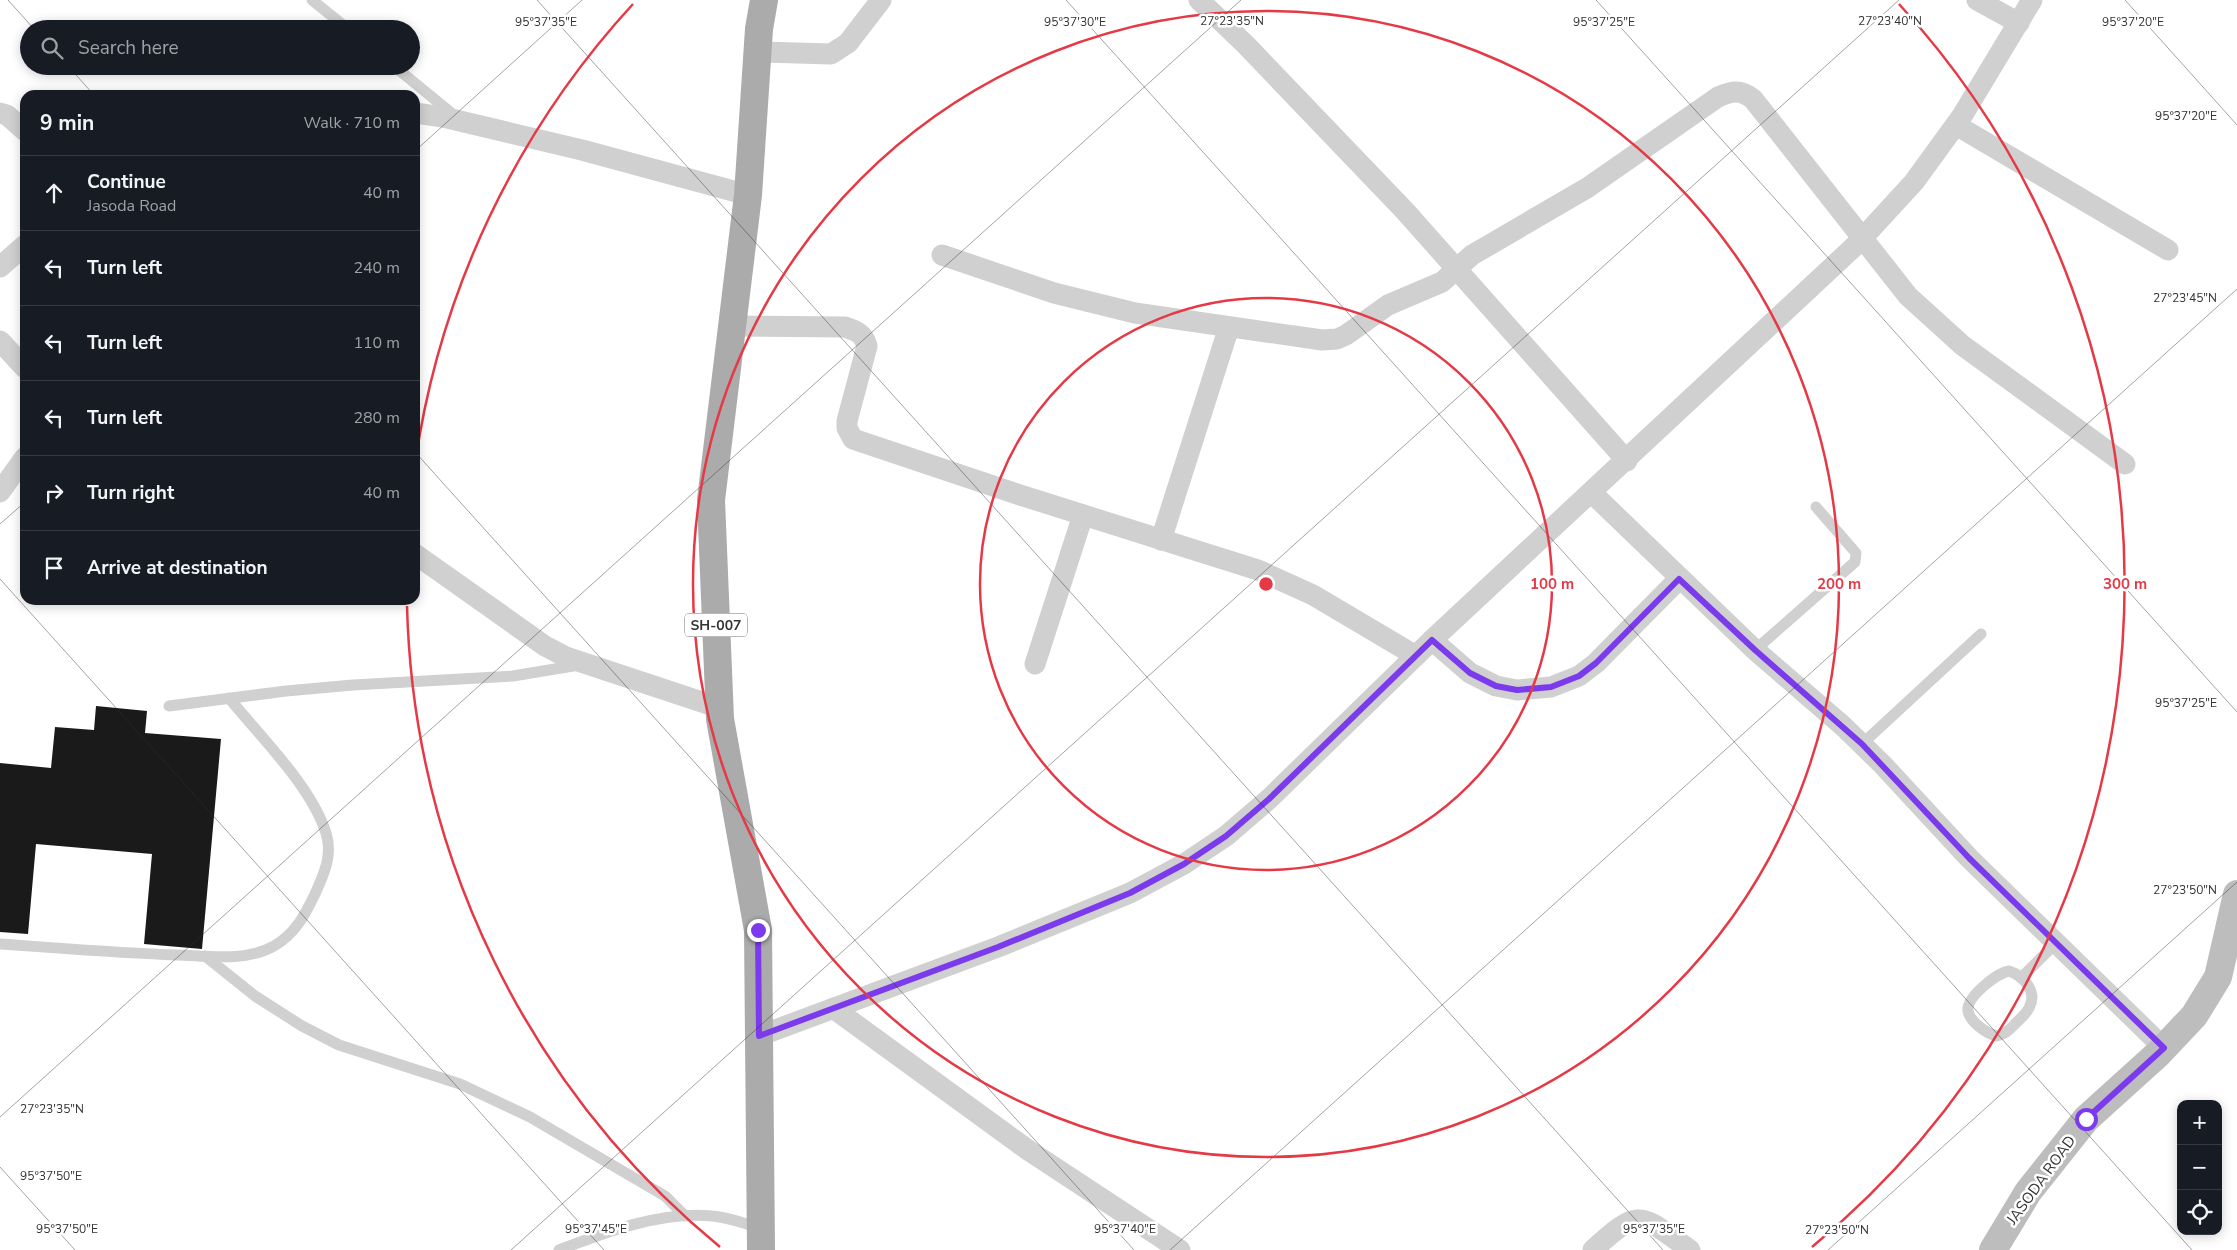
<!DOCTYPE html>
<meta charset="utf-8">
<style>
body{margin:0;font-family:"Nunito Sans",sans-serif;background:#242831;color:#f1f3f6}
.controls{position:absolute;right:15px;bottom:15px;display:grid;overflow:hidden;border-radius:10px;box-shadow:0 2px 12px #0003}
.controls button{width:45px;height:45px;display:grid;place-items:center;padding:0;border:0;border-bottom:1px solid #363941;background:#171b24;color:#f1f3f6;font:25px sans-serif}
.stop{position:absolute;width:15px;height:15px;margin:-11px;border:4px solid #7c3aed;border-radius:50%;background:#fff}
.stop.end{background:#7c3aed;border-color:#fff;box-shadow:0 1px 5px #0008}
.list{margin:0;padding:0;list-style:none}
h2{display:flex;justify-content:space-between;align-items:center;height:65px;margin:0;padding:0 20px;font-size:21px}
h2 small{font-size:16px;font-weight:400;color:#9ea1a6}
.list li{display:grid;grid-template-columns:32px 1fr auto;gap:15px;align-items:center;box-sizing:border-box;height:75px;padding:0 20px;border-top:1px solid #363941}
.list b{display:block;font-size:19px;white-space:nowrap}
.list p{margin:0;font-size:16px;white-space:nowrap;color:#9ea1a6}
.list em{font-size:16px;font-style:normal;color:#9ea1a6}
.icon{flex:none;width:28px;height:28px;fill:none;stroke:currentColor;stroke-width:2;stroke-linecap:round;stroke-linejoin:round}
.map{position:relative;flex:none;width:2237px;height:1250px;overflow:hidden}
.search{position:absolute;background:#171b24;box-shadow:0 2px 12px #0003;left:20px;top:20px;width:400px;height:55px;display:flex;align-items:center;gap:12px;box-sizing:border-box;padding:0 18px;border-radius:28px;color:#9ea1a6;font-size:19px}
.panel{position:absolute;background:#171b24;box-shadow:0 2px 12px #0003;left:20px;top:90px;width:400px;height:515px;border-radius:15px}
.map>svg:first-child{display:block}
</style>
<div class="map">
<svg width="2237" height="1250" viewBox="0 0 2237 1250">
<rect width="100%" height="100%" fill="#fff"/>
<polygon fill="#1a1a1a" points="96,706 147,711 145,733 221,739 202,949 144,944 152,854 36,844 28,934 0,932 0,763 51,768 55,727 94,730"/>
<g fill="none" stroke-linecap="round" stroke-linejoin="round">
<g stroke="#d0d0d0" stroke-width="11">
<polyline points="312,0 348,29"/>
<polyline points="394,66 455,116"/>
<polyline points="1755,650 1855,562 1856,553 1816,507"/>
<polyline points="169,706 286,691 353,685 513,676 579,665"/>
<polyline points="1862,744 1981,634"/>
<path d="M0,944C59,948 118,953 177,955C208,956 246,962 274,946C295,934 305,915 315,894C324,874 333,855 326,833C312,787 259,735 229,698"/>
<polyline points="205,956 255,996 302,1026 339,1045 460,1084 530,1117 665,1196 685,1216"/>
<path d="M2009,971C2024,976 2038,992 2029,1008C2026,1014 2021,1018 2016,1023C2010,1029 2006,1034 1997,1036C1987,1034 1970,1022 1968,1011C1966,997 1997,973 2009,971Z"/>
<polyline points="2021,978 2056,943"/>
<path d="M559,1250C606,1232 661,1211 712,1216C728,1217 745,1224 761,1228"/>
</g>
<g stroke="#d0d0d0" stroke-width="21">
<polyline points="1199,0 1246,45 1405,211 1627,461"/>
<polyline points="1977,0 2019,23"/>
<polyline points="758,52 831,54 848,43 881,0"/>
<polyline points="0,113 7,115 25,131"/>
<polyline points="415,113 443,117 582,150 748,195"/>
<polyline points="1956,125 2168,250"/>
<path d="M942,255L1054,293L1135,313L1322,340L1337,339L1346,335L1388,305L1442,282L1472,255L1587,188L1718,97C1732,91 1740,89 1753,99L1908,296L1962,345L2125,464"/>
<polyline points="0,267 25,245"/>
<path d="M732,326L845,327C857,331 864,334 867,346L847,421V428L853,439L1020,495L1258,570L1313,595L1416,656"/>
<polyline points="0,341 25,368"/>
<polyline points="0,492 25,457"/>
<polyline points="1592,493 1755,650 1843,726 1883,765 1969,858 2164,1048"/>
<polyline points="1161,540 1229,327"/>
<polyline points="415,554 545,646 566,657 720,708"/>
<polyline points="1432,640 1470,673 1496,686 1517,690 1551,687 1579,676 1596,663 1679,579"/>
<polyline points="1035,664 1083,515"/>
<polyline points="833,1008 1028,1150 1180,1250"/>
<polyline points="759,1036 998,947 1130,893 1184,864 1226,836 1269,799 1432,640 1858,243 1914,182 1962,116 2032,0"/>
<path d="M1593,1250C1641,1205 1641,1215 1690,1250"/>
</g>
<polyline stroke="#bdbdbd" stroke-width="28" points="1993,1250 2028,1192 2086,1119 2159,1053 2194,1016 2218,977 2237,894"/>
<polyline stroke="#ababab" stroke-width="28" points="761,1250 758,930 720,719 711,500 748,195 759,29 764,0"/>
</g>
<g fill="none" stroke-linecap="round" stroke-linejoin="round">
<polyline stroke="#7c3aed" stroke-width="6" points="758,930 759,1036 998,947 1130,893 1184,864 1226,836 1269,799 1432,640 1470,673 1496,686 1517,690 1551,687 1579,676 1596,663 1679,579 1755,650 1862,744 1969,858 2164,1048 2086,1119"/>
</g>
<path fill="none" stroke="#333" stroke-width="1" stroke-opacity="0.45" d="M8,0L34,29M537,0L1663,1250M1066,0L2192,1250M1596,0L2237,712M2125,0L2237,125M68,66L94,95M415,151L582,0M415,452L1134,1250M0,524L25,502M0,579L604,1250M0,1117L1241,0M0,1167L75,1250M511,1250L1899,0M1170,1250L2237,289M1828,1250L2237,882"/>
<g fill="none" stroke="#e63946" stroke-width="2.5">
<circle cx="1266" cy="584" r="286"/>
<circle cx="1266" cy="584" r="573"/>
<path d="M720 1247A859 859 0 0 1 407 606M415 464A859 859 0 0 1 633 4M1899 4A859 859 0 0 1 1812 1247"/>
</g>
<g text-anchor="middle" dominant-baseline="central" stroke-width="5" stroke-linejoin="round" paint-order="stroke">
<rect fill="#fff" stroke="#707070" stroke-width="1" x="685" y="613.5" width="62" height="23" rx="4"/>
<g font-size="14" font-weight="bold" fill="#333">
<text x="716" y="625">SH-007</text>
</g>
<g font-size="15" fill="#333" stroke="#fff">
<text transform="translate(2041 1180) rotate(-54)">JASODA ROAD</text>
</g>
</g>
<g font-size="12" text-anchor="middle" fill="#333" stroke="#fff" stroke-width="5" stroke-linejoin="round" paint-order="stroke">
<text x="1232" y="25">27°23'35"N</text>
<text x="1890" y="25">27°23'40"N</text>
<text x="546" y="26">95°37'35"E</text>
<text x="1075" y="26">95°37'30"E</text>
<text x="1604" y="26">95°37'25"E</text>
<text x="2133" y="26">95°37'20"E</text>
<text x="2186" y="120">95°37'20"E</text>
<text x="2185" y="302">27°23'45"N</text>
<text x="2186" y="707">95°37'25"E</text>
<text x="2185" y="894">27°23'50"N</text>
<text x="52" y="1113">27°23'35"N</text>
<text x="51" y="1180">95°37'50"E</text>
<text x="67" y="1233">95°37'50"E</text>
<text x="596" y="1233">95°37'45"E</text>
<text x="1125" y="1233">95°37'40"E</text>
<text x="1654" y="1233">95°37'35"E</text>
<text x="1837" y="1234">27°23'50"N</text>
</g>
<circle cx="1266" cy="584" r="8" fill="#e63946" stroke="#fff" stroke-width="2.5"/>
<g font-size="15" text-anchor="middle" font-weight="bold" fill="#e63946" stroke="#fff" stroke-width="5" stroke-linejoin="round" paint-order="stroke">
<text x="1552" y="589">100 m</text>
<text x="1839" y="589">200 m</text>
<text x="2125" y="589">300 m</text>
</g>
</svg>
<div class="controls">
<button>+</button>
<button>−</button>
<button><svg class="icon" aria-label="locate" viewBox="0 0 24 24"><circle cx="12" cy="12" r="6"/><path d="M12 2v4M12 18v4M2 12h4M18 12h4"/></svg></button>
</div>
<div class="stop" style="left:2086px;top:1119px"></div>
<div class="stop end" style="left:758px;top:930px"></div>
<div class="search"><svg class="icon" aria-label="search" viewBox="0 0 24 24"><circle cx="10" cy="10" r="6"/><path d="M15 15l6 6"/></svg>Search here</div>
<section class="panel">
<h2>9 min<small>Walk · 710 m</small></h2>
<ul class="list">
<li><svg class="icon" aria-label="ahead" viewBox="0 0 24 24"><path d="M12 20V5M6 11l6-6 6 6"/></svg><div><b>Continue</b><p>Jasoda Road</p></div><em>40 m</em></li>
<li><svg class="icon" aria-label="left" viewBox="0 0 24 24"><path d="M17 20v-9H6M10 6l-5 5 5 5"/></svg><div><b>Turn left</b></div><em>240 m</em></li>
<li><svg class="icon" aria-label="left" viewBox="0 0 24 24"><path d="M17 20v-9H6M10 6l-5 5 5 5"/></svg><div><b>Turn left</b></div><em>110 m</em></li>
<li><svg class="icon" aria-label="left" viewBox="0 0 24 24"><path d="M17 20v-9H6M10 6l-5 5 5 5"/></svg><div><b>Turn left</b></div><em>280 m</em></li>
<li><svg class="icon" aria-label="right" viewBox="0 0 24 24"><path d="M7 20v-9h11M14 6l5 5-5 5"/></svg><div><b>Turn right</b></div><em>40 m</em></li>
<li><svg class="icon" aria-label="arrive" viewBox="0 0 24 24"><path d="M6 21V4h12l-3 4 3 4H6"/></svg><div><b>Arrive at destination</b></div></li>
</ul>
</section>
</div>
